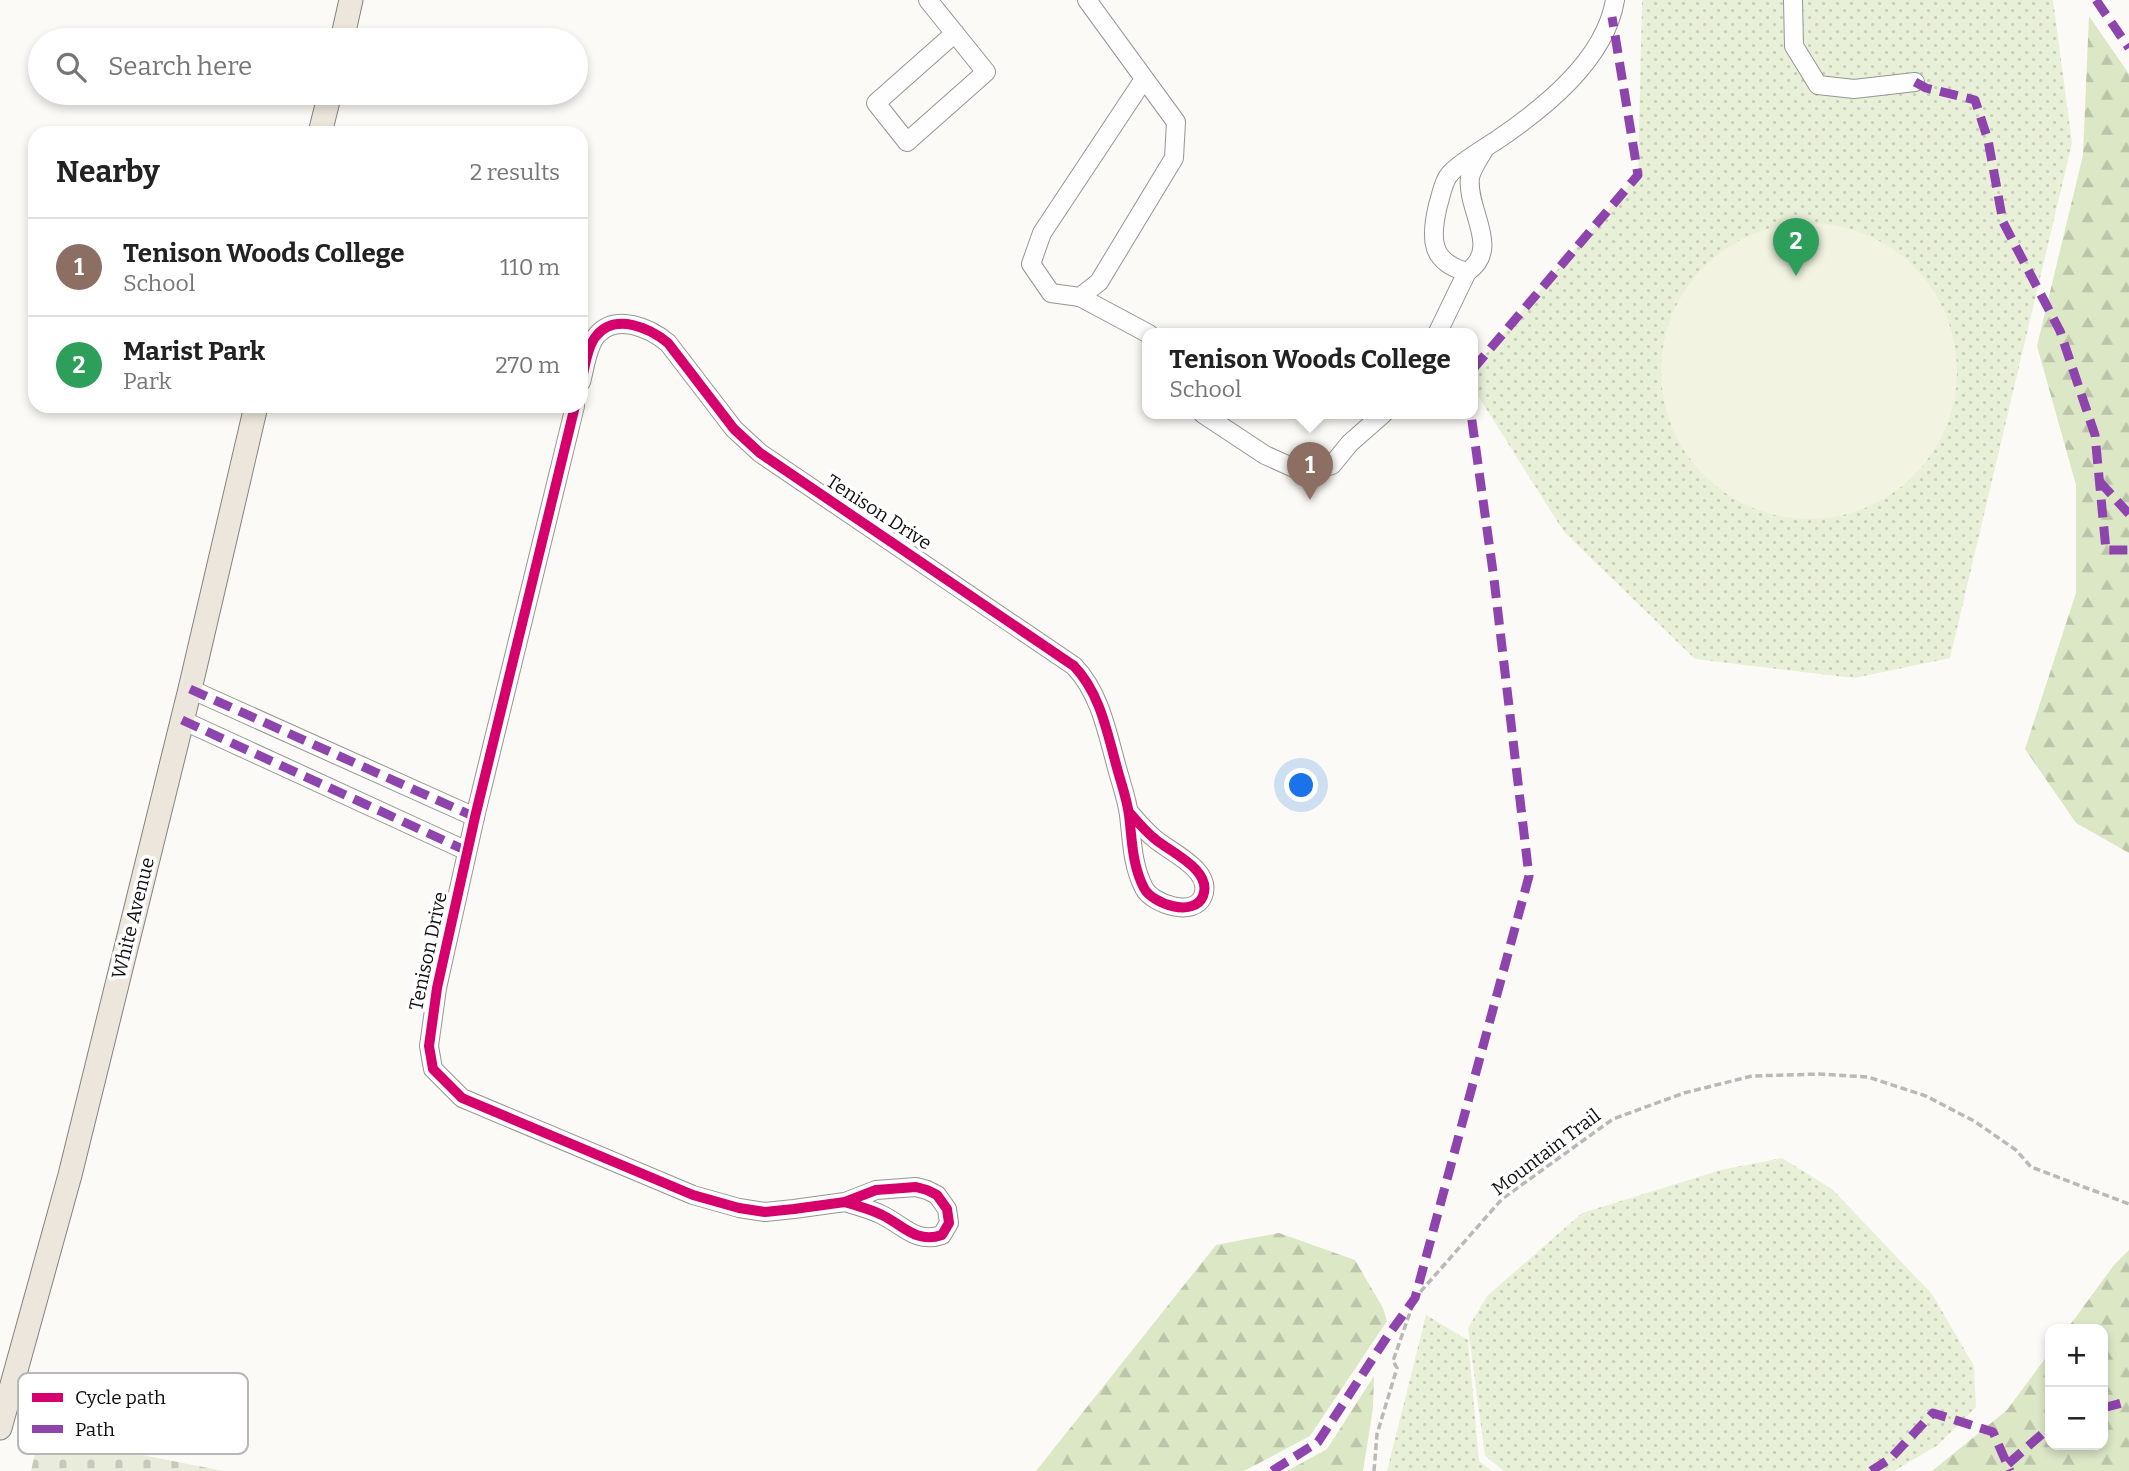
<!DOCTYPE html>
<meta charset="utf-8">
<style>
body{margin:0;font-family:Bitter,serif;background:#f6f6f6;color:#222}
.controls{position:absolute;right:21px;bottom:21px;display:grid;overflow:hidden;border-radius:14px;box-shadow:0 4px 10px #0003}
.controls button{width:63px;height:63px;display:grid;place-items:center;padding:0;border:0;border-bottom:2px solid #e0e0e0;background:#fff;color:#222;font:35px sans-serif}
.you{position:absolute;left:1302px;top:786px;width:24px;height:24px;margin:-18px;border:5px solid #fff;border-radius:50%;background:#1a73e8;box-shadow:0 0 0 10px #1a73e833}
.badge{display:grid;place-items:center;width:46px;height:46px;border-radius:50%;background:#636260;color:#fff;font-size:23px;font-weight:700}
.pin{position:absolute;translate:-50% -58px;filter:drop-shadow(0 2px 4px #0008)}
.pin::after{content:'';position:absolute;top:37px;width:24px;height:21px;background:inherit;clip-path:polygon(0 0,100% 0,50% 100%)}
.popup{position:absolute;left:1142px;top:328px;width:336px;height:91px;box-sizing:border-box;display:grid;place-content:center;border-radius:14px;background:#fff;filter:drop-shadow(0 2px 5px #0005);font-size:23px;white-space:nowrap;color:#767676}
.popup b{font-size:26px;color:#222}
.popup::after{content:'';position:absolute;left:50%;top:100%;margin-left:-14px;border:14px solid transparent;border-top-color:#fff}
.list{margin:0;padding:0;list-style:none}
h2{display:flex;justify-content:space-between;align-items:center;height:91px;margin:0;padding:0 28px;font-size:30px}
h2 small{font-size:23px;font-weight:400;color:#767676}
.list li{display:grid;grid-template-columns:46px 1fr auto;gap:21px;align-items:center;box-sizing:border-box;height:98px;padding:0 28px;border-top:2px solid #e0e0e0}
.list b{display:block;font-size:26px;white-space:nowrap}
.list p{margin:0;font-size:23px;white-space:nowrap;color:#767676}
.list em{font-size:23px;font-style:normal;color:#767676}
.icon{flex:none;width:38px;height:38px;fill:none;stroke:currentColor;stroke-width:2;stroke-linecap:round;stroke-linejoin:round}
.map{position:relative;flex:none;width:2129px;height:1471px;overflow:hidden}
.search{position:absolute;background:#fff;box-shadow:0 4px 10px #0003;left:28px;top:28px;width:560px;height:77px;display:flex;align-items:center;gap:18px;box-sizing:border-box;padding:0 24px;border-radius:38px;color:#767676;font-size:26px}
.panel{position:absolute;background:#fff;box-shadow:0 4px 10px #0003;left:28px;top:126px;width:560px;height:287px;border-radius:21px}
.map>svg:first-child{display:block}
</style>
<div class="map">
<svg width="2129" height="1471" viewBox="0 0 2129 1471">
<defs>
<pattern id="green-dots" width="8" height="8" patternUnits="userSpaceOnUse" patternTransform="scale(1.75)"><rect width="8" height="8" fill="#e9f0d8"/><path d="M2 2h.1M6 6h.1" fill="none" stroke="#c7cdb8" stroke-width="1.8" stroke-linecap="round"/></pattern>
<pattern id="forest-firs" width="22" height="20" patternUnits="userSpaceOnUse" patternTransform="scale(1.75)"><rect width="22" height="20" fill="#dce7c6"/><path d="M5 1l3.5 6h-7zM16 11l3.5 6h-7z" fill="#bcc5a9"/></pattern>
<pattern id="cemetery-stones" width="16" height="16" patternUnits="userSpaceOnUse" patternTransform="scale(1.75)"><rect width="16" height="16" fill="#eaecdb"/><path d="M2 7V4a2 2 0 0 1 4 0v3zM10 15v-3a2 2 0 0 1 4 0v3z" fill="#c8c9bb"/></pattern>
</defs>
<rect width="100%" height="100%" fill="#fcfaf6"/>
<g fill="url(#green-dots)">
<polygon points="1642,0 2053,0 2072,143 1950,658 1854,678 1695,659 1564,532 1473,388 1473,369 1638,175"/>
<polygon points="1782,1158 1832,1189 1932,1294 1974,1366 1976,1407 1938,1445 1894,1471 1504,1471 1485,1456 1468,1328 1487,1296 1582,1213 1721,1170"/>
<polygon points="1426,1315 1468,1340 1479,1461 1492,1471 1387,1471"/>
</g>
<g fill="url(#forest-firs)">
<polygon points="2089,16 2129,74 2129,853 2076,823 2025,749 2076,593 2076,485 2037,346 2083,155"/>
<polygon points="1279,1233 1355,1260 1383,1308 1387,1321 1310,1436 1244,1471 1036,1471 1216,1245"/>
<polygon points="2129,1250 2129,1471 1932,1471 2007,1410 2050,1352 2050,1445 2103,1445 2103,1329 2067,1329 2114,1265"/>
<polygon points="1374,1376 1373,1408 1363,1471 1287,1471 1327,1449"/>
</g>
<polygon fill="url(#cemetery-stones)" points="39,1435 224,1471 31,1471"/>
<circle fill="#f2f4e1" cx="1809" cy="371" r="148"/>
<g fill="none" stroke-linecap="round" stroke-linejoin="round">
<g stroke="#969594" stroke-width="20">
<g id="minor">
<polyline points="928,0 986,72 907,142 876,103 955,33"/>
<polyline points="1087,0 1176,122 1174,158 1099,282 1080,297 1051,293 1031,264 1042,233 1144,79"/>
<polyline points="1793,0 1794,46 1818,85 1854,89 1915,82"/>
<path d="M1485,148C1481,156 1471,169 1470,178C1466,210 1502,249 1467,272C1430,262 1430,239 1438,205C1441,196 1443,182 1449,175C1455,166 1486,147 1497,140C1544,108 1605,60 1615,0"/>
<polyline points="1080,297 1149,334"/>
<polyline points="1437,334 1467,272"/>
<path d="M581,382C585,368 587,346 597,335C616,313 650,328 668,343L734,429L760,453L1074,666C1100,693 1107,732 1117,768C1121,783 1127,799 1129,815C1132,839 1132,865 1144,888C1152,904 1194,918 1203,896C1213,870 1170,852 1155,839C1145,831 1137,821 1129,812"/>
<path d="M575,406L475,817L437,988L429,1046L433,1069L462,1098L693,1195L739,1208L765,1212L794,1209L845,1202L876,1190L916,1187L927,1190L937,1195L947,1209L949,1223L942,1235C916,1244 903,1225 882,1215C871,1209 857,1206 845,1202"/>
<polyline points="1203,414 1265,455 1305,473 1332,465 1350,443 1383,414"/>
<polyline points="190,689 475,817"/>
<polyline points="182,720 467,851"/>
</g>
</g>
<g stroke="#848381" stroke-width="25">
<g id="major">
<polyline points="342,40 351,0"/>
<polyline points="320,133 330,93"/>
<polyline points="0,1428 70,1175 190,689 256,406"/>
</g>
</g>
<polyline stroke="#b9b9b8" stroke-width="3.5" stroke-dasharray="7 3.5" stroke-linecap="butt" points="1374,1471 1377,1434 1397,1368 1393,1361 1415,1298 1502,1199 1613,1119 1684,1093 1752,1076 1819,1074 1868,1077 1926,1096 1974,1121 2016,1150 2031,1167 2129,1204"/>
<use href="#minor" stroke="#fffefe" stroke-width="18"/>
<use href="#major" stroke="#ece6dc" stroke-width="23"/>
<g stroke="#8e44ad" stroke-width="9" stroke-dasharray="18 9" stroke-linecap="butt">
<polyline points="2096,0 2129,48"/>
<polyline points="1915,82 1926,88 1975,100 1988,140 2003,222 2060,331 2095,435 2106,550 2129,550"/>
<polyline points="1473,369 1638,175 1612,17"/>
<polyline points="2099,481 2129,514"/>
<polyline points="190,689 475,817"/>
<polyline points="182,720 467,851"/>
<polyline points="2103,1408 2129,1401"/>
<polyline points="2008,1464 2050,1427"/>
<polyline points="1272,1471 1318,1442 1387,1337 1415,1298 1529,876 1494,579 1471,414"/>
<polyline points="1871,1471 1891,1458 1933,1413 1993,1432 2010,1471"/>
</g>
<g stroke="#fff" stroke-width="15">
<g id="cycleway">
<path d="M581,382C585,368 587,346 597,335C616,313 650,328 668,343L734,429L760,453L1074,666C1100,693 1107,732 1117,768C1121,783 1127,799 1129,815C1132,839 1132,865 1144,888C1152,904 1194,918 1203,896C1213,870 1170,852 1155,839C1145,831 1137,821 1129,812"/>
<path d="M575,406L475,817L437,988L429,1046L433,1069L462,1098L693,1195L739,1208L765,1212L794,1209L845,1202L876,1190L916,1187L927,1190L937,1195L947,1209L949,1223L942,1235C916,1244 903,1225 882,1215C871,1209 857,1206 845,1202"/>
</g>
</g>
<use href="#cycleway" stroke="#d6006c" stroke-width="10"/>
</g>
<g text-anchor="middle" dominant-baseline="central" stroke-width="7" stroke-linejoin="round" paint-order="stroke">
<g font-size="19" fill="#101010" stroke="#fff">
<text transform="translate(879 512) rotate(33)">Tenison Drive</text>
<text transform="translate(133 918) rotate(-76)">White Avenue</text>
<text transform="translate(428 951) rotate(-78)">Tenison Drive</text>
<text transform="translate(1546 1152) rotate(-37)">Mountain Trail</text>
</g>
</g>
<rect x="18" y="1373" width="230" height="81" rx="10" fill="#fff" stroke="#b7b7b7" stroke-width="2"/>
<rect x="32" y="1393" width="31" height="9" fill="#d6006c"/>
<rect x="32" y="1425" width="31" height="8" fill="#8e44ad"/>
<g font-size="19" fill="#101010">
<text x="75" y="1404">Cycle path</text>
<text x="75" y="1436">Path</text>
</g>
</svg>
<div class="controls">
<button>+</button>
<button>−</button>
</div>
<div class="you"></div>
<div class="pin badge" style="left:1310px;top:500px;background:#8d6e63">1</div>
<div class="popup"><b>Tenison Woods College</b>School</div>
<div class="pin badge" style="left:1796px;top:276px;background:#2e9e5b">2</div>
<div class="search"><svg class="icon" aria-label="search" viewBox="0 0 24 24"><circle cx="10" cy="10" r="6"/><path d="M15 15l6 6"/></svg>Search here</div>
<section class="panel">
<h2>Nearby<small>2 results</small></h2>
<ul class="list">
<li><span class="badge" style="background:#8d6e63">1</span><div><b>Tenison Woods College</b><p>School</p></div><em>110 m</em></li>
<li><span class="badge" style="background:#2e9e5b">2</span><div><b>Marist Park</b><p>Park</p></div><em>270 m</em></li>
</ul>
</section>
</div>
